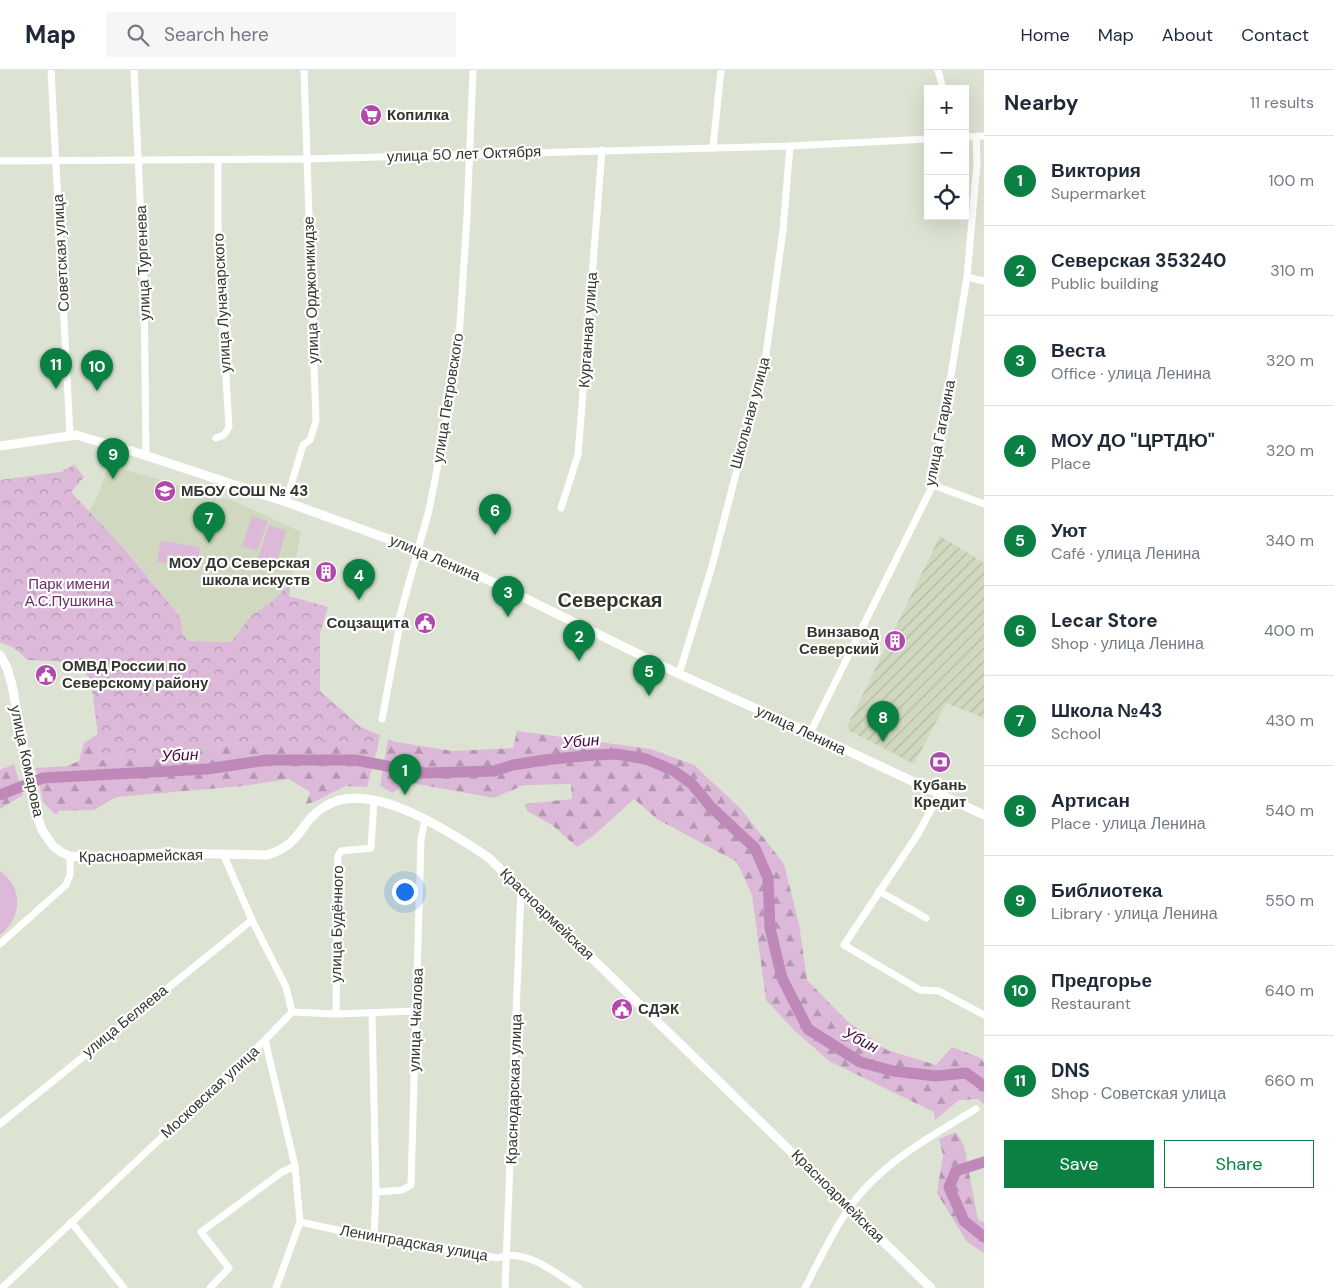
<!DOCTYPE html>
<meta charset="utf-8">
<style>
body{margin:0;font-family:"DM Sans",sans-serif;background:#f6f6f7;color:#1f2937}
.controls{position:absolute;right:15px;top:15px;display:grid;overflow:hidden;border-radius:0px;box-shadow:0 5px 20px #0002}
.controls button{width:45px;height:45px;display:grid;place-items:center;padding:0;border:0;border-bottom:1px solid #e0e1e3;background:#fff;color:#1f2937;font:25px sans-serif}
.you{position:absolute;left:404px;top:821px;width:18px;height:18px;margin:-12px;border:4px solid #fff;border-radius:50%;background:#1a73e8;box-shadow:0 0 0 8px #1a73e833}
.badge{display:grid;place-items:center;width:32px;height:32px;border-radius:50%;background:#0b8043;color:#fff;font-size:16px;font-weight:700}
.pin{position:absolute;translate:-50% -41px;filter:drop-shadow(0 1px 2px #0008)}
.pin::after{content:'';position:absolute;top:26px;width:18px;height:15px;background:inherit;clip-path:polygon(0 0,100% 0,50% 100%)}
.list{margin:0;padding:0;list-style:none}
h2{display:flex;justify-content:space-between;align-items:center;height:65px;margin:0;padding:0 20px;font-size:21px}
h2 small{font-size:16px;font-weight:400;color:#747a83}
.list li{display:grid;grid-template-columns:32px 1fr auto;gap:15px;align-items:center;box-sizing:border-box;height:90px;padding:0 20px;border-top:1px solid #e0e1e3}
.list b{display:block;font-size:19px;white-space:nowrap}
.list p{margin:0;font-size:16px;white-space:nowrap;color:#747a83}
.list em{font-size:16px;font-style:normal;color:#747a83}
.actions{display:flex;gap:10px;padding:15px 20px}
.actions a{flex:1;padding:11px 0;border:1px solid #0b8043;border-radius:0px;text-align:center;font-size:18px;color:#0b8043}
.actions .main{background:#0b8043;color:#fff}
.icon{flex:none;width:28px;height:28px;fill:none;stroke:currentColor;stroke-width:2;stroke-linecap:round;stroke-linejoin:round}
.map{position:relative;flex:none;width:984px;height:1218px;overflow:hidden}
header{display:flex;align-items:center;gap:30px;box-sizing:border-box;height:70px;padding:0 25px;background:#fff;border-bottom:1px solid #e0e1e3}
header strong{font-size:24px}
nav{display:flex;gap:28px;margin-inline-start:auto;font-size:18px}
.search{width:350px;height:45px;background:#f6f6f7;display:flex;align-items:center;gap:12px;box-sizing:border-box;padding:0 18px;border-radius:0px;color:#747a83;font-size:19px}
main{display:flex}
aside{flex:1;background:#fff}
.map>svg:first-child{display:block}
</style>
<header>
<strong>Map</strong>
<div class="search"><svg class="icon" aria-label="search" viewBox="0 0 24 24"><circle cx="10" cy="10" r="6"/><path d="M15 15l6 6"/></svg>Search here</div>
<nav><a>Home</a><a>Map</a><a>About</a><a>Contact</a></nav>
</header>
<main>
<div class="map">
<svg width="984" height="1218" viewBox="0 0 984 1218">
<defs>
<pattern id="industrial-furrows" width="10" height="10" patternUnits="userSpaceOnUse" patternTransform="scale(1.25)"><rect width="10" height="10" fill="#d0d8c0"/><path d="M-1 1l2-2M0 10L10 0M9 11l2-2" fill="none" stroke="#b3baa5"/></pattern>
<pattern id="forest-firs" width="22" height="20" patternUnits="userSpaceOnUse" patternTransform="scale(1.25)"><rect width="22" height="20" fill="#dcb9d8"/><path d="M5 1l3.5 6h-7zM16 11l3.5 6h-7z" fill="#b397b0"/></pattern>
<pattern id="park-crowns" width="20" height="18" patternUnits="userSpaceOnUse" patternTransform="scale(1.25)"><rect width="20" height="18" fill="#dcb9d8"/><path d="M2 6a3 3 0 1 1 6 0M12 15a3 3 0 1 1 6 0" fill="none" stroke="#b397b0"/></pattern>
</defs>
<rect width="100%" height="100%" fill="#dde3d2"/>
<polygon fill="#d0d8c0" points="108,395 236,432 301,462 291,513 268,535 252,545 231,572 188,571 182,564 181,548 131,485 89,442 101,418"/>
<polygon fill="url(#industrial-furrows)" points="940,466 984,493 984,648 946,633 914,694 846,659"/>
<g fill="url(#forest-firs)">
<polygon points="517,661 651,679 694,695 741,739 784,794 799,854 807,910 847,951 887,980 936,995 952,977 981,988 984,993 984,1034 978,1029 959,1030 935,1050 934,1042 829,991 795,961 766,930 752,825 737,792 657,749 634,729 593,766 577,777 552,755 527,741 525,734 572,729 571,714 524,715 494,728 406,712 393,723 380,716 388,669 396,672 453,681 513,678"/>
<polygon points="98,664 101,690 241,673 336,670 365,679 377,680 367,717 345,716 314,732 306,734 310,722 289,709 243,716 116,727 94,740 59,741 56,745 43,732 36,698 67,696 79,691 84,673"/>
<polygon points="14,694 23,725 0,739 0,700"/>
<polygon points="956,1062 964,1076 978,1150 984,1152 984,1183 967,1172 937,1123 943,1085 939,1069"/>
</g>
<polygon fill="url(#park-crowns)" points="74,395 84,407 71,422 130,485 181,548 182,563 188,571 231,572 252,545 268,535 291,513 289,526 328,537 320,563 320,621 361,657 380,665 377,680 365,679 336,670 241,673 101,690 91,610 75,592 28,590 14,578 0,572 0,410 61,402"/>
<g fill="#dcb9d8">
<polygon points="252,446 268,451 257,481 242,476"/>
<polygon points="269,455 286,461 277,493 258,488"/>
<polygon points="161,471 200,477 197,498 157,492"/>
<path d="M0,801C24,818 22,848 0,865Z"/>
</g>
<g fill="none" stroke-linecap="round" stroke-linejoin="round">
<g stroke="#be89b9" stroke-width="11">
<polyline points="0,725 43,708 207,699 267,690 355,690 425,703 494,701 513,695 544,690 594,685 616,684 646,689 674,701 692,714 710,736 755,778 768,808 770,858 782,908 808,959 860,992 893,1001 936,1006 966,1003 984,1016"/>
<polyline points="984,1092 956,1101 949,1117 964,1151 984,1167"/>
</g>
<g stroke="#fff" stroke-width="7">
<polyline points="51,0 70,365"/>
<polyline points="134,0 144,214 146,385"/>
<polyline points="938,0 943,19"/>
<polyline points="965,67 984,66"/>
<polyline points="713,77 721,0"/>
<polyline points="0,91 306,89 790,76 928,69"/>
<polyline points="967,207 984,211"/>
<polyline points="216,368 224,365 229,357 218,178 218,91"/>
<polyline points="933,415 984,434"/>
<polyline points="286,432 303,375 310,370 316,351 304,0"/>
<polyline points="561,438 578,385 602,80"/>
<polyline points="679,604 712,496 765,292 783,160 790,76"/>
<polyline points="382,649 399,559 399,549 429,440 447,349 460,254 467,146 473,0"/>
<polyline points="810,663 933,415 967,207 977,93 976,67"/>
<polyline points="939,725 918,764 844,875 920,920 939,921 984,945"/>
<polyline points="879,821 926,848"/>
<polyline points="0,874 66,815 70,805 70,786"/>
<polyline points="292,942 336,944 417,941"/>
<polyline points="372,943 376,1122 374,1168"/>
<polyline points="336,944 338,786 341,781 371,778 374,731"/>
<polyline points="265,970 295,1096 300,1152 276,1218"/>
<polyline points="0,1054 252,850"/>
<polyline points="376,1122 402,1120 411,1115 421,769 425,750"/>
<polyline points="71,1152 124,1218"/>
<path d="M300,1152L374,1168L497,1188C526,1177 555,1203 579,1218"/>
<polyline points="2,1218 265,970 292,942 286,917 252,850 224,786"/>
<polyline points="210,1218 229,1198 201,1162 282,1102 295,1096"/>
<polyline points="505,1218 521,820"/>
<path d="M805,1218C819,1191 832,1162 850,1137C880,1094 931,1066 976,1039"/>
</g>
<g stroke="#fff" stroke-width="9">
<polyline points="0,376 76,365 138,383 286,432 419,480 486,509 679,604 810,663 984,745"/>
<path d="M0,585L7,598L12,615L34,737L42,760L53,776L61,782L70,786L85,787L167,783L267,785C303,774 299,752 324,737C369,707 450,762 488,787L931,1218"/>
</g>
</g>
<defs>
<g id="supermarket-disc" transform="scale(1.125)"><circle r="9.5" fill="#b148ab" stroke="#fff"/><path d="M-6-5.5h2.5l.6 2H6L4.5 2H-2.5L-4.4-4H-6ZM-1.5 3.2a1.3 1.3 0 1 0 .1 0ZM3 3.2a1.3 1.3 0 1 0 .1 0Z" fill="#fff"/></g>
<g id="school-disc" transform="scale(1.125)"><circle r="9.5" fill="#b148ab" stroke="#fff"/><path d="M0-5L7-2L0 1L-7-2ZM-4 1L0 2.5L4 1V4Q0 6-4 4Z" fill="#fff"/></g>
<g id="building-disc" transform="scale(1.125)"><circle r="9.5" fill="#b148ab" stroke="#fff"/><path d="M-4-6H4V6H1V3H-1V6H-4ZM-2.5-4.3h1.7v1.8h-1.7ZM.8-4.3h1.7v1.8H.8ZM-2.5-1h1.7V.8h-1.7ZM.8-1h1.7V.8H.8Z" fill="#fff"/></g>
<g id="civic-disc" transform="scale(1.125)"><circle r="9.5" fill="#b148ab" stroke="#fff"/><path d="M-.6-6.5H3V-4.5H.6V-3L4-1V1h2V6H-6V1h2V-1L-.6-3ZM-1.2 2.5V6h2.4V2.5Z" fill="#fff"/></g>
<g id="bank-disc" transform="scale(1.125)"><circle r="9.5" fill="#b148ab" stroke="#fff"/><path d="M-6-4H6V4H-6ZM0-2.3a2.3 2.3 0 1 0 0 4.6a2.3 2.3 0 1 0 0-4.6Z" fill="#fff"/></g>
</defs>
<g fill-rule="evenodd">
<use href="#supermarket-disc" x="371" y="45"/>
<use href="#school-disc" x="165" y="421"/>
<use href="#building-disc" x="326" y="502"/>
<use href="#civic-disc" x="425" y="553"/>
<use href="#building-disc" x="895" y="571"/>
<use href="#civic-disc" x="46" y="605"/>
<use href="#bank-disc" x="940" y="692"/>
<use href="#civic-disc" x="622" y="939"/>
</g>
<g text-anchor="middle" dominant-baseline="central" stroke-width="4.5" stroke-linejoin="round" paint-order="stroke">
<g font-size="15" font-weight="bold" fill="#33352e" stroke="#fff" text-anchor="start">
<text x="387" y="45">Копилка</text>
<text x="181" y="421">МБОУ СОШ № 43</text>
<text x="310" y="493" text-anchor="end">МОУ ДО Северская<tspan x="310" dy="17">школа искуств</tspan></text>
<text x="409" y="553" text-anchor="end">Соцзащита</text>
<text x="879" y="562" text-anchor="end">Винзавод<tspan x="879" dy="17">Северский</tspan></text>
<text x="62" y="596">ОМВД России по<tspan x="62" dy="17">Северскому району</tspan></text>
<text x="940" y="715" text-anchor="middle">Кубань<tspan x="940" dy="17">Кредит</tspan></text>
<text x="638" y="939">СДЭК</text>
</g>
<g font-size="15" fill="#33352e" stroke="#fff">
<text transform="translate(464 84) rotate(-2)">улица 50 лет Октября</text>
<text transform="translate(61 183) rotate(-93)">Советская улица</text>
<text transform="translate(143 193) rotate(-92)">улица Тургенева</text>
<text transform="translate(311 220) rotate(-92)">улица Орджоникидзе</text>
<text transform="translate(222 233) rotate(-93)">улица Луначарского</text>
<text transform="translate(588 260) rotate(-86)">Курганная улица</text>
<text transform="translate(448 328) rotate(-81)">улица Петровского</text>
<text transform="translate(750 343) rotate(-75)">Школьная улица</text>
<text transform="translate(940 363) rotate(-79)">улица Гагарина</text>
<text transform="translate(435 488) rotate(23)">улица Ленина</text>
<text transform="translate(801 660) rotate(25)">улица Ленина</text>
<text transform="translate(27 691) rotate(78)">улица Комарова</text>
<text transform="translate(141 786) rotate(-1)">Красноармейская</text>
<text transform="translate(547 844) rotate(44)">Красноармейская</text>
<text transform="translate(337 854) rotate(-89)">улица Будённого</text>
<text transform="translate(416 950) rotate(-88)">улица Чкалова</text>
<text transform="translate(125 951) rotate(-39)">улица Беляева</text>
<text transform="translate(514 1019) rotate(-88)">Краснодарская улица</text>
<text transform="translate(210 1022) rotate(-43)">Московская улица</text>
<text transform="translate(838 1126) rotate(45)">Красноармейская</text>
<text transform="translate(414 1173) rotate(10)">Ленинградская улица</text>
</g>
<g font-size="15" fill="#6d2d6a" stroke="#fff">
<text x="69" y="514">Парк имени<tspan x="69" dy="17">А.С.Пушкина</tspan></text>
</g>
<g font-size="16" font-style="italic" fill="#490747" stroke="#fff">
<text transform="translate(581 671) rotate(-5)">Убин</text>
<text transform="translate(180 685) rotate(-3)">Убин</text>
<text transform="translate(861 970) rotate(27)">Убин</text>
</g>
<g font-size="20" font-weight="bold" fill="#323729" stroke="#fff">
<text x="610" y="530">Северская</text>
</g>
</g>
</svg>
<div class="controls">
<button>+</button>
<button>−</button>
<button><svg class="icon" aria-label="locate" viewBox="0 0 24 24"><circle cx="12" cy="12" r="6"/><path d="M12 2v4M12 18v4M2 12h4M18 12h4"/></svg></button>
</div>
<div class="you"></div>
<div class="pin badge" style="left:405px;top:725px">1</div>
<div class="pin badge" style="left:579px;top:591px">2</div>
<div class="pin badge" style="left:508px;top:547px">3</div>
<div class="pin badge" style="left:359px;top:530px">4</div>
<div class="pin badge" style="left:649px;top:626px">5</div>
<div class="pin badge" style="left:495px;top:465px">6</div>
<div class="pin badge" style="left:209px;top:473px">7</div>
<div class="pin badge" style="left:883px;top:672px">8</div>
<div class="pin badge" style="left:113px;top:409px">9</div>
<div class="pin badge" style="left:97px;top:321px">10</div>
<div class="pin badge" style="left:56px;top:319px">11</div>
</div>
<aside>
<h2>Nearby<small>11 results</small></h2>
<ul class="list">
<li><span class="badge">1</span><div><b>Виктория</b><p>Supermarket</p></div><em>100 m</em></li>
<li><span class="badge">2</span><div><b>Северская 353240</b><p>Public building</p></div><em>310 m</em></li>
<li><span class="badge">3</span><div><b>Веста</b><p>Office · улица Ленина</p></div><em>320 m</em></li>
<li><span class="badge">4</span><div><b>МОУ ДО &quot;ЦРТДЮ&quot;</b><p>Place</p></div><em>320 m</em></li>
<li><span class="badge">5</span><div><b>Уют</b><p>Café · улица Ленина</p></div><em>340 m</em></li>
<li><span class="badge">6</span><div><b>Lecar Store</b><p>Shop · улица Ленина</p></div><em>400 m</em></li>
<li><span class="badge">7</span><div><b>Школа №43</b><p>School</p></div><em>430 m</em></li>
<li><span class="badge">8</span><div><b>Артисан</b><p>Place · улица Ленина</p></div><em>540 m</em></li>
<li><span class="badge">9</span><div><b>Библиотека</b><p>Library · улица Ленина</p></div><em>550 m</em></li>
<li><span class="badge">10</span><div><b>Предгорье</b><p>Restaurant</p></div><em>640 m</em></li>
<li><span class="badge">11</span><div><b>DNS</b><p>Shop · Советская улица</p></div><em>660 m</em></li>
</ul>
<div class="actions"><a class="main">Save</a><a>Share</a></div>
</aside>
</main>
